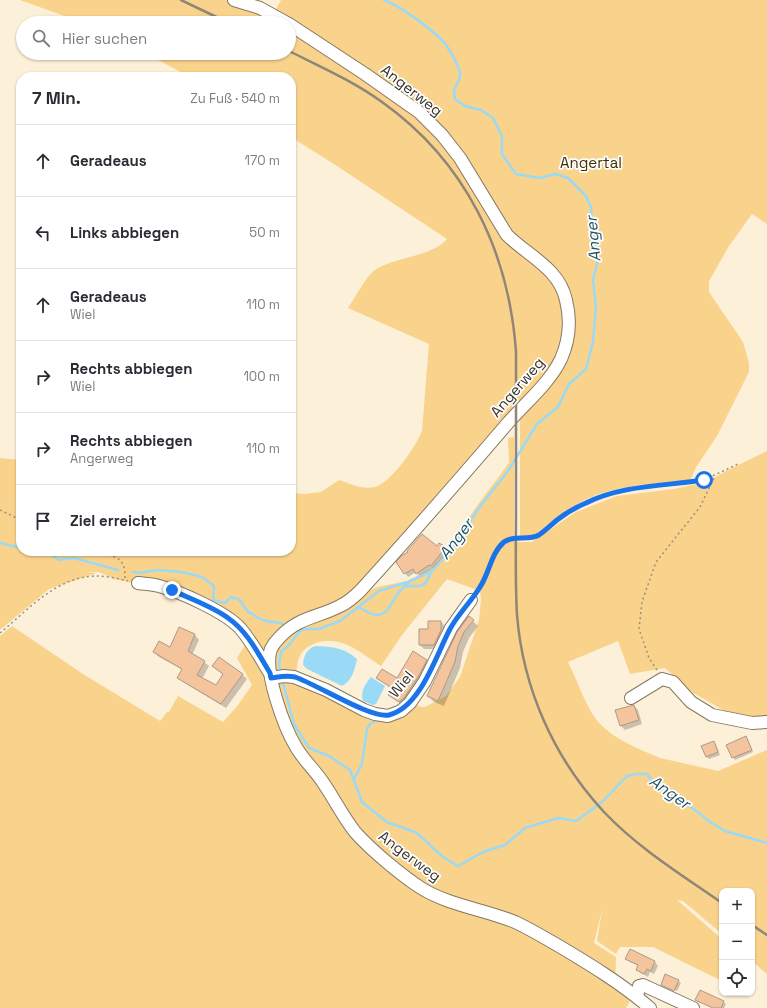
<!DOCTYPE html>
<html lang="de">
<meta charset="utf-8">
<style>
body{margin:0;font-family:"Space Grotesk",sans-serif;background:#f7f7f7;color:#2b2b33}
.controls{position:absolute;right:12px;bottom:12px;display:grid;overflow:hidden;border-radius:8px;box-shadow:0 1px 3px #0004}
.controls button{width:36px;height:36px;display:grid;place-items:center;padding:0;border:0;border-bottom:1px solid #e1e1e2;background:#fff;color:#2b2b33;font:20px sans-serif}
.stop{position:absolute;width:12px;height:12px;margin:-9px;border:3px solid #1a73e8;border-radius:50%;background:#fff}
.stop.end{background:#1a73e8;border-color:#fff;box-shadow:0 1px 4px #0008}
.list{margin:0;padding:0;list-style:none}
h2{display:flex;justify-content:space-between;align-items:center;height:52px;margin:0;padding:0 16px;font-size:17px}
h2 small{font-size:13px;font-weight:400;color:#7c7c81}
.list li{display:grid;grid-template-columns:26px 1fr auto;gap:12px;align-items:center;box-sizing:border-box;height:72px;padding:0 16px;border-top:1px solid #e1e1e2}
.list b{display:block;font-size:15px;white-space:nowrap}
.list p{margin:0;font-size:13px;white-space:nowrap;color:#7c7c81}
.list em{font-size:13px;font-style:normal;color:#7c7c81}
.icon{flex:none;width:22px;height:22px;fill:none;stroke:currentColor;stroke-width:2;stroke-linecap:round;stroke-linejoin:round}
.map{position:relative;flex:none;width:767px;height:1008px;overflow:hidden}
.search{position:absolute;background:#fff;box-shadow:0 1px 3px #0004;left:16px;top:16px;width:280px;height:44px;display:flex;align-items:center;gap:10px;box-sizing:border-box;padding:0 14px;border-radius:22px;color:#7c7c81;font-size:15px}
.panel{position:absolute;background:#fff;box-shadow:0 1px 3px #0004;left:16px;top:72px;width:280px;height:484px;border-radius:16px}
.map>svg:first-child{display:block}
</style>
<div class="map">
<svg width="767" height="1008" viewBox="0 0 767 1008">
<rect width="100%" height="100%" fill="#fdf0d8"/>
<path fill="#f9d28b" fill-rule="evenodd" d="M20,0H245L274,13L281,0H767V224L752,214L729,246L709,281V292L743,342L749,363V372L717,436L696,467L691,479L690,480C652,484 610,485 577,504C559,514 544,528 528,541L527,537H520V410L365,593L377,587L407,581L431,569L441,558L479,503L509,463L508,438L514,437V542H532L576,512L617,496L674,489L706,482L730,469L767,451V719L735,717L692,692L665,668L630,674L618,641L568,662C576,678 584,701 593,715C607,737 637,748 660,758L718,771L767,750V974L752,961V891H722V934L683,901L677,900L722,939V981L653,947H620L616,954L597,941L602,910L594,943L616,957L615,985L630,1001L626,1008H0V636L12,626L83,674L160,721L167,712H169L178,696L223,722L238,705L252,685L237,658L248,640L215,611L139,584L114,579L99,572H85L97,573L49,589L0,630V458L21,460V551H291V493L304,494L321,492L339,480C351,484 362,490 375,487C391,483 416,446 422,431L429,344L348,308C355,298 366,276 375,270C394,257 432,257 447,239L337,166L291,137V77H190L145,53H289V23H84ZM447,579L480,591L481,599L479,620L460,677L446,696L425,707H421L409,701L394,712L376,713L296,674C297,669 297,661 300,656C303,649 309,646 316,643C341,634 361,653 381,666L402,635Z"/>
<g fill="#9adaf6">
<path d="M315,646C333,647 343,647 357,659C355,669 352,681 342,686L307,669L303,665C304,655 306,650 315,646Z"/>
<path d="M371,677L385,686L376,704L373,705L363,701C360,692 365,684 371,677Z"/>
</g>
<g fill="#0003">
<polygon points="437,547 445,548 448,552 435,569 433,568 420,577 416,572 408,577 397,562"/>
<polygon points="469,617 478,626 469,638 463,652 460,668 444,706 434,702 428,696"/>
<polygon points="441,622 445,626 445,635 438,649 424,649 420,645 420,630 429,630"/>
<polygon points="180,628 195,635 199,640 192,655 204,662 209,666 202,679 216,686 224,675 213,666 242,674 247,679 226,708 183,682 179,678 183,670 159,657 154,652 170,648"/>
<polygon points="426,660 430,664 404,706 389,695 392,689 378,678 398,680"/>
<polygon points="634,706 638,710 642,724 625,730 621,726"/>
<polygon points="746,738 748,740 753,752 735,760 733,757"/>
<polygon points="714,742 716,745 720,755 709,759 707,757 702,747"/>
<polygon points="630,950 655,962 658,966 654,974 650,972 648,977 641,973 637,970 639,966 630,962 626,958"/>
<polygon points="678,981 681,983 677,991 662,985"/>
<polygon points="696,999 723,1002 726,1004 724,1008 712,1008"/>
</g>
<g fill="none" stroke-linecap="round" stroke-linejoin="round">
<g stroke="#9adaf6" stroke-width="2.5">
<polyline points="0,543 21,548"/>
<polyline points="46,551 59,560 74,558 118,570"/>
<path d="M133,572L138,573L157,570L182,572L202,577L214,586L213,600L225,603L231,597C247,600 240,608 252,614C256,616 259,619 263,620C271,623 280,621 287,626"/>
<path d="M405,586C422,586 425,589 431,572"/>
<path d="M358,607C364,610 370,614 376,615C388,616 393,599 399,592C402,589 405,586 408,583"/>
<path d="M281,673L279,665L281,652L289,645L299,632L304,629H319L340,621L379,591L408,582L432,571L451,550L481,505L508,471L537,424L558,407L569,384L586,369L593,342L596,307L593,280L598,260L592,235L591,207L586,196L568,178L556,174L539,178L516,174L502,154V136L493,118L481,110L465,106L455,99C455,97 454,93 454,90C456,83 461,81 460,73C458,65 452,54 448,48C439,33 400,6 384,0"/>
<polyline points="282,679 294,724 309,748 329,756 350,770 362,802 387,822 417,833 443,857 458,866 483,852 505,845 525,828 558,818 576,821 602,802 627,776 635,774 647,774 654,784 665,788 677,796 710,822 725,831 767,843"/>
<polyline points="354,779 362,764 367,729 370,724 374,722"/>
</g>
</g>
<g fill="#f4c49d" stroke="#ae9988">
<polygon points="422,534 437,546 439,543 446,547 431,566 429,565 416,574 413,569 404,574 396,562 401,556 408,552 407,551"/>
<polygon points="469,616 474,620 464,632 458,646 455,662 438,701 427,696 457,632"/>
<polygon points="428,621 441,621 441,630 434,645 419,645 419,629 428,629"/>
<polygon points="179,627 195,634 188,651 205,661 197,675 216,685 223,674 212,666 219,657 243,674 221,704 177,678 182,669 153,652 159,641 170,647"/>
<polygon points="413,651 427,660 418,677 404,698 399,702 388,695 392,688 376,678 382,669 397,678"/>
<polygon points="634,705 639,720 620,726 615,710"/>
<polygon points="746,736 752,750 732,758 726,745"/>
<polygon points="714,741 718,752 706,757 701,746"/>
<polygon points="630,949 655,961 651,971 647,969 644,974 636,970 638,965 625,959"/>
<polygon points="665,974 679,980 674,991 661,985"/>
<polygon points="700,990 724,1001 721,1008 713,1008 695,1000"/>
</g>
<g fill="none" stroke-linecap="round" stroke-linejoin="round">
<g stroke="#847862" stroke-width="14">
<g id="minor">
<polyline points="234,0 260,8 287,23"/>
<path d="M289,24L365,74L419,112L442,135L460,158L507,235C528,256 559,268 566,300C571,320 569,341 561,359C549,384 525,403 507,424C459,480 411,535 361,590C355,596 349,602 340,606C317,618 298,617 279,638C276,641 273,645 271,649C263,670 284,727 296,747C304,761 316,771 324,784C335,800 343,817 355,832C371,850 401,875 421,888C450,906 484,909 515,922C530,929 545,938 559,946C591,965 622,984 650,1008"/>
<path d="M138,583C145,584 152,584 159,586C181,592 225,612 240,628C252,642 260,657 269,672"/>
<polyline points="271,678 284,676 294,677 326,690 364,710 375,714 388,716 401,711 410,703 425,681 451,628 471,600"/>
<polyline points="631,698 662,679 673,682 691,702 712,715 752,723 767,722"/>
<polyline points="637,997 639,986 643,985 693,1008"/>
</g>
</g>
<g stroke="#999080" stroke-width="1.5" stroke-dasharray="2 3" stroke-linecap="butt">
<polyline points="0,510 21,520"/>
<polyline points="523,539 530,539 539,535 571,510 587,502 612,492 704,480 738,464"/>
<path d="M94,551C114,558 126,554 125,580"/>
<path d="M477,592C489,576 491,548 510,539"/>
<path d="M0,633C28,610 55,578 94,576C105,576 117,578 128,581"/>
<polyline points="657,670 649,658 639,629 642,602 656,562 700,507 715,476"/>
</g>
<use href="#minor" stroke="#fff" stroke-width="12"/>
<g stroke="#8f8677" stroke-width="2.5">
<polyline points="181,0 229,23"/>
<path d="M289,51C321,67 353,81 382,102C465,161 509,251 516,352C516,405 516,458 516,511C516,546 515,581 517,615C523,689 554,758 604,812C638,848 682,875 722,903"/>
<polyline points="752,925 767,935"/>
</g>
<polyline stroke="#999080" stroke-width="1.5" stroke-dasharray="2 3" stroke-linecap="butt" points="510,539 523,539"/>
</g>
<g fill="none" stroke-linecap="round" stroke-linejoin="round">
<path stroke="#1a73e8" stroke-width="5" d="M172,590C190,599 212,606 228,618C247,631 258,653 270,673L271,678C279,677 286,675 295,677C316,684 371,719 389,715C421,707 436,655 450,629C458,614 471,602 480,587C489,574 491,553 504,542C513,535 528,541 539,535C545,531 551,525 557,520C566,513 576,507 586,503C622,485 665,486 704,480"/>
</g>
<g text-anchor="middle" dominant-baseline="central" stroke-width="3.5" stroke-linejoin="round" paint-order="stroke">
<g font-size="15" fill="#39342b" stroke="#fff">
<text transform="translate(412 90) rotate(38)">Angerweg</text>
<text transform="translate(517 387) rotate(-49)">Angerweg</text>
<text transform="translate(401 684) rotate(-51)">Wiel</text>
<text transform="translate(410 856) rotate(37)">Angerweg</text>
</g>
<g font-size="15" fill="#412e03" stroke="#fff">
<text x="591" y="162">Angertal</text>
</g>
<g font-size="16" font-style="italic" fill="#1f5265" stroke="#fff">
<text transform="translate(593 239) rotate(-95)">Anger</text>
<text transform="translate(456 539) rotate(-53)">Anger</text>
<text transform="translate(670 792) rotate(35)">Anger</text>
</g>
</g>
</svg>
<div class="controls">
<button>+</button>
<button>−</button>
<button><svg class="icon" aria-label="locate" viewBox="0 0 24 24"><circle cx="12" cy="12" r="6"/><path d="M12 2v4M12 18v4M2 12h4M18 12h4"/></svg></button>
</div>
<div class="stop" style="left:704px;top:480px"></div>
<div class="stop end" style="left:172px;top:590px"></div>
<div class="search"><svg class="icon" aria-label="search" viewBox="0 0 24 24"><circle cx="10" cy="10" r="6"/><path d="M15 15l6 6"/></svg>Hier suchen</div>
<section class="panel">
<h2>7 Min.<small>Zu Fuß · 540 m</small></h2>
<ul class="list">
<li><svg class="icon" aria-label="ahead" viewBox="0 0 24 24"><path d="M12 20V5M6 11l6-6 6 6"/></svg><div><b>Geradeaus</b></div><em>170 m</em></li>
<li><svg class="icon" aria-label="left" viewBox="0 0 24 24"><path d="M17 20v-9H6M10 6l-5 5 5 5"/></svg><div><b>Links abbiegen</b></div><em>50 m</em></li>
<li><svg class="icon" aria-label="ahead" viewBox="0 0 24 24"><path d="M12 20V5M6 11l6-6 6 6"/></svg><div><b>Geradeaus</b><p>Wiel</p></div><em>110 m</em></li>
<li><svg class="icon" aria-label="right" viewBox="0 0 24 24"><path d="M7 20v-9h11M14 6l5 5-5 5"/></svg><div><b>Rechts abbiegen</b><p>Wiel</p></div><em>100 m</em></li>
<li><svg class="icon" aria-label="right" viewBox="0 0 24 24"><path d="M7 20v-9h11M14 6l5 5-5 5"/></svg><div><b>Rechts abbiegen</b><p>Angerweg</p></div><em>110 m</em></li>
<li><svg class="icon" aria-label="arrive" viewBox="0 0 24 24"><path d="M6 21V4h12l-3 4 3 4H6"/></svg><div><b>Ziel erreicht</b></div></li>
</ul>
</section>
</div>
